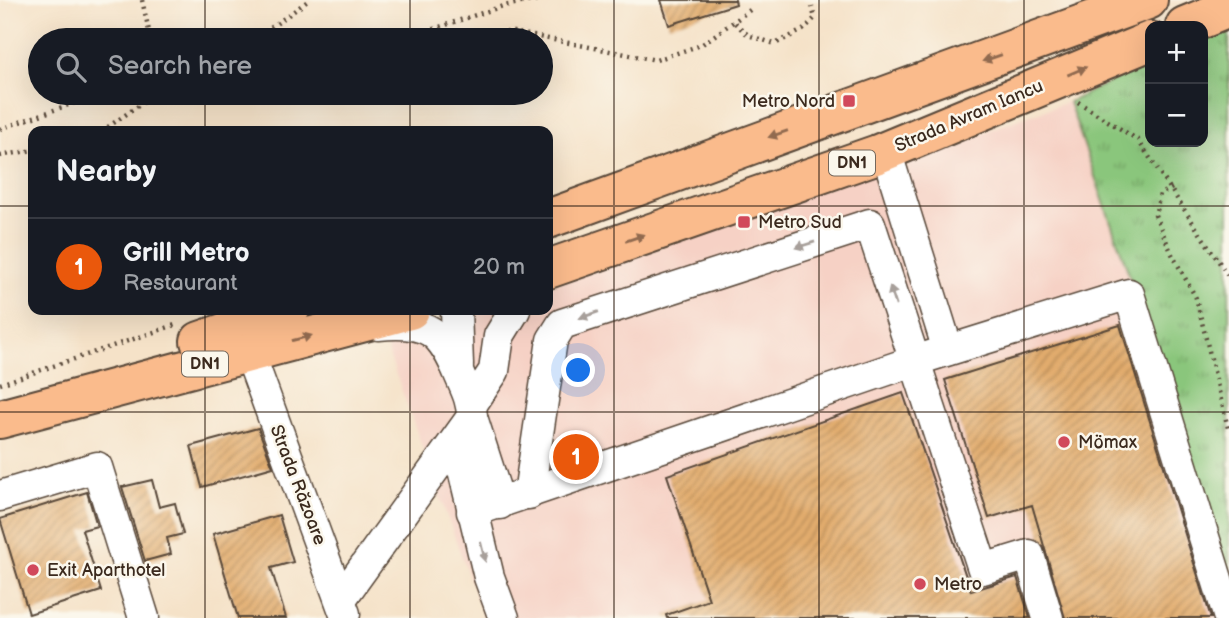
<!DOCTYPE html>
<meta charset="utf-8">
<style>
body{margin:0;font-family:"Balsamiq Sans",sans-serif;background:#20242c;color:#f1f3f6}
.controls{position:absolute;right:21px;top:21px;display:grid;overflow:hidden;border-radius:14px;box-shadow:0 7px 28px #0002}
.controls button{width:63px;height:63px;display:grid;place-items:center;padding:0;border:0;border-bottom:2px solid #363941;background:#171b24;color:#f1f3f6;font:35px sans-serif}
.you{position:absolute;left:579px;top:371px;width:24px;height:24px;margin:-18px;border:5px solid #fff;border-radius:50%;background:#1a73e8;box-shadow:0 0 0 10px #1a73e833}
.badge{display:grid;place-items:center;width:46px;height:46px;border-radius:50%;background:#ea580c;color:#fff;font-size:23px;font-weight:700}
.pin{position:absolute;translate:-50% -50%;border:4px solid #fff;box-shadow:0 2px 7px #0006}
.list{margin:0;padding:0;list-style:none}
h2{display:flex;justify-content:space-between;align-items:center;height:91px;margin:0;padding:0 28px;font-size:30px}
h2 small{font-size:23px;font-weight:400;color:#9ea1a6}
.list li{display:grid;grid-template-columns:46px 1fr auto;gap:21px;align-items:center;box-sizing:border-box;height:98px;padding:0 28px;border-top:2px solid #363941}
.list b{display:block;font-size:26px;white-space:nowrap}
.list p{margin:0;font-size:23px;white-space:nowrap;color:#9ea1a6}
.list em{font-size:23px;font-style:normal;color:#9ea1a6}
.icon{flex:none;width:38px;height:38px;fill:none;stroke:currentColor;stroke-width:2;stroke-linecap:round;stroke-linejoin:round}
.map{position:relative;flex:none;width:1229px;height:618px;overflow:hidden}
.search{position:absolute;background:#171b24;box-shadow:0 7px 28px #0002;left:28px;top:28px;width:525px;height:77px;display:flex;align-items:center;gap:18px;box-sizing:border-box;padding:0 24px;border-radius:38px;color:#9ea1a6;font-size:26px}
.panel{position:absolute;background:#171b24;box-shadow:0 7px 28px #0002;left:28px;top:126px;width:525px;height:189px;border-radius:14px}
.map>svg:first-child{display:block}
</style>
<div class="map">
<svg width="1229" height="618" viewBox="0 0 1229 618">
<defs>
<pattern id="grass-tufts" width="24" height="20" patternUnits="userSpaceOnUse" patternTransform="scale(1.75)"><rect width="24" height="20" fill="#8ac67b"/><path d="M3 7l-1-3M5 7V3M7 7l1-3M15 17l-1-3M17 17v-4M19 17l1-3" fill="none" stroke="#72a164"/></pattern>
<pattern id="building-hatch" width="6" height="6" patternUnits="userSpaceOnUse" patternTransform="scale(1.75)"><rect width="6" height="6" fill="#e2ac6d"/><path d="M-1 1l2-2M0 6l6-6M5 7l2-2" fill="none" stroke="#b88c59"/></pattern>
</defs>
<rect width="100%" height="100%" fill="#fbf7ec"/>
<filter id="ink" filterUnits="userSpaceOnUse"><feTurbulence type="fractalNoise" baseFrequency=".0143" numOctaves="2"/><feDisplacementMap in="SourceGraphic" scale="14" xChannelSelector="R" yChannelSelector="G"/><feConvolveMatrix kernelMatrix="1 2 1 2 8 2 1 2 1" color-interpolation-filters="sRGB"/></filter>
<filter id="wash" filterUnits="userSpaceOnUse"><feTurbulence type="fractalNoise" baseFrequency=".00686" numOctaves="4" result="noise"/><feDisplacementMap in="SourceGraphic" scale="28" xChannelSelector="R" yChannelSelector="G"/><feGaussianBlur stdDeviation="1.57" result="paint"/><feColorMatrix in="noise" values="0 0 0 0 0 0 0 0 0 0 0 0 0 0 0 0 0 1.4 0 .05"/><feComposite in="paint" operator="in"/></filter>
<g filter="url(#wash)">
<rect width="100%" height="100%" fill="#f5e2c8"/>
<polygon fill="#f6d1c5" points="1068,102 1085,131 1229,577 1229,618 484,618 385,344 481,310 548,310 548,286"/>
<polygon fill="url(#grass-tufts)" stroke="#62784c" stroke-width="2" points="1229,32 1229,578 1154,346 1069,102 1150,62 1150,142 1203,142 1203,39"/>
<g id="blocks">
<g fill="url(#building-hatch)">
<polygon points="661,0 735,0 736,4 669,25"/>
<polygon points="1120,325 1211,618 1065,618 1032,505 989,518 945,380"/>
<polygon points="903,393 971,591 1017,577 1030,618 667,618 666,615 709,600 667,475"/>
<polygon points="258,428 273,467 202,487 191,446"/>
<polygon points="152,480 159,507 175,503 183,534 167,538 171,554 145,561 122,487"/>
<polygon points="87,492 97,526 82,530 101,591 29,614 0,519"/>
<polygon points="279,515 293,562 271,568 286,618 238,618 213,534"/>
</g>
</g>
</g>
<g filter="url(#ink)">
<use href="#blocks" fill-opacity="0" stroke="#574638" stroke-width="2"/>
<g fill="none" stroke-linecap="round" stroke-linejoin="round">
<g stroke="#574638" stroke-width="33">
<g id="minor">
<polyline points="886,151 948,350"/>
<polyline points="456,310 458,365"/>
<polyline points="249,352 345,614"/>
<polyline points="472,404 494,371 499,336 515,310"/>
<polyline points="472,417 500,504"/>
<polyline points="468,427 459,453 489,577 504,618"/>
<polyline points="529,494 552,340 562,324 870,224 983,569 1029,555 1048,618"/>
<polyline points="0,496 97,467 144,618"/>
<polyline points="472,512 914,361 1129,294 1229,618"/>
<path d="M341,599L472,417C472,401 466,390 460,376C441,331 429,320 378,325"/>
</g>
</g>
<g stroke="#574638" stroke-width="42">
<g id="major">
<polyline points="1185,26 1229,8"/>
<polyline points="548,219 1148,0"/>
<polyline points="548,269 878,154 1150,41"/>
<polyline points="200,341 290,310"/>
<polyline points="0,419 410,310"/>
</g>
</g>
<g stroke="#574638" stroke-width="4.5" stroke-dasharray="2 5" stroke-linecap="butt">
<polyline points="142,0 151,40"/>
<polyline points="735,23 748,35 775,44 803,30 815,18 812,7"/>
<polyline points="254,40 309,0"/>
<polyline points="400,40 503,6 538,0"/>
<polyline points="422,40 460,33 513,32 656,60 701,45 750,10"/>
<polyline points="1078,102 1138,140 1229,277"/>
<polyline points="0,129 74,103 139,93"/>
<polyline points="102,131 157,93"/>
<polyline points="0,156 33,150"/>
<polyline points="1172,188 1160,194 1155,215 1172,254 1196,298 1229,432"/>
<polyline points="0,384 175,325"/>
</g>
<use href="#minor" stroke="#fff" stroke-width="30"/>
<use href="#major" stroke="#fabb8c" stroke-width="38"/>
</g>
<defs><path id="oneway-solid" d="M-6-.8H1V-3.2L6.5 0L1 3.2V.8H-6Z" transform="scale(1.75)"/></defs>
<g fill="#916b50">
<use href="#oneway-solid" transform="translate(992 58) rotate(161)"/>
<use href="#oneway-solid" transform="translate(1077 71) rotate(-23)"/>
<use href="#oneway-solid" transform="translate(778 134) rotate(161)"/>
<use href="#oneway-solid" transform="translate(635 238) rotate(-19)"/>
<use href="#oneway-solid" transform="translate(302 338) rotate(-15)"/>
</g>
<g fill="#a79f9a">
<use href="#oneway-solid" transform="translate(805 245) rotate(163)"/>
<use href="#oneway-solid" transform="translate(893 296) rotate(-108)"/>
<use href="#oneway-solid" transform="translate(589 315) rotate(161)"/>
<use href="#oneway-solid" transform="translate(483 552) rotate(76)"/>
</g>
</g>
<path fill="none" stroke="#3b2a1e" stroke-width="2" stroke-opacity="0.55" d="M205,0V40M410,0V40M614,0V618M819,0V618M1024,0V618M205,93V131M410,93V131M0,206H33M548,206H1229M205,310V618M410,310V618M0,412H1229"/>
<g fill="#d1495b" stroke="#fbf7ec" stroke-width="2.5">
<rect x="842" y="94" width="14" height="14" rx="3.5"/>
<rect x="737" y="215" width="14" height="14" rx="3.5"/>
<circle cx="1064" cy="442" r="7"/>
<circle cx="33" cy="570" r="7"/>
<circle cx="920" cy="584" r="7"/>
</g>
<g text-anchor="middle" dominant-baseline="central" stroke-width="5" stroke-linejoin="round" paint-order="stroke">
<g fill="#fbf7ec" stroke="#75685c" stroke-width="2">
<rect x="829" y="150.5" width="46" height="25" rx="5"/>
<rect x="182" y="351.5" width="46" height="25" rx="5"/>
</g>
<g font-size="16" font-weight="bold" fill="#3b2a1e">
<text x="852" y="163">DN1</text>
<text x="205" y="364">DN1</text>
</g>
<g font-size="18" fill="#3b2a1e" stroke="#fbf7ec" text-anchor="start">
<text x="835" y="101" text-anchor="end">Metro Nord</text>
<text x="758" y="222">Metro Sud</text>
<text x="1078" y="442">Mömax</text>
<text x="47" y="570">Exit Aparthotel</text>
<text x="934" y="584">Metro</text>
</g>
<g font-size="18" fill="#3b2a1e" stroke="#fbf7ec">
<text transform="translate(969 116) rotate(-23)">Strada Avram Iancu</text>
<text transform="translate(298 485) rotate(69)">Strada Răzoare</text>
</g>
</g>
</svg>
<div class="controls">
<button>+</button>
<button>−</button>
</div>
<div class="you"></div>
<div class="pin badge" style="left:576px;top:457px">1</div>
<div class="search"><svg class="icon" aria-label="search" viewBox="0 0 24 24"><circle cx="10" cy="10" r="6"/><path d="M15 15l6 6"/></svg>Search here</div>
<section class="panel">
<h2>Nearby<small></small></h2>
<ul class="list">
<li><span class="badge">1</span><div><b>Grill Metro</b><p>Restaurant</p></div><em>20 m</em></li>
</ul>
</section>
</div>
